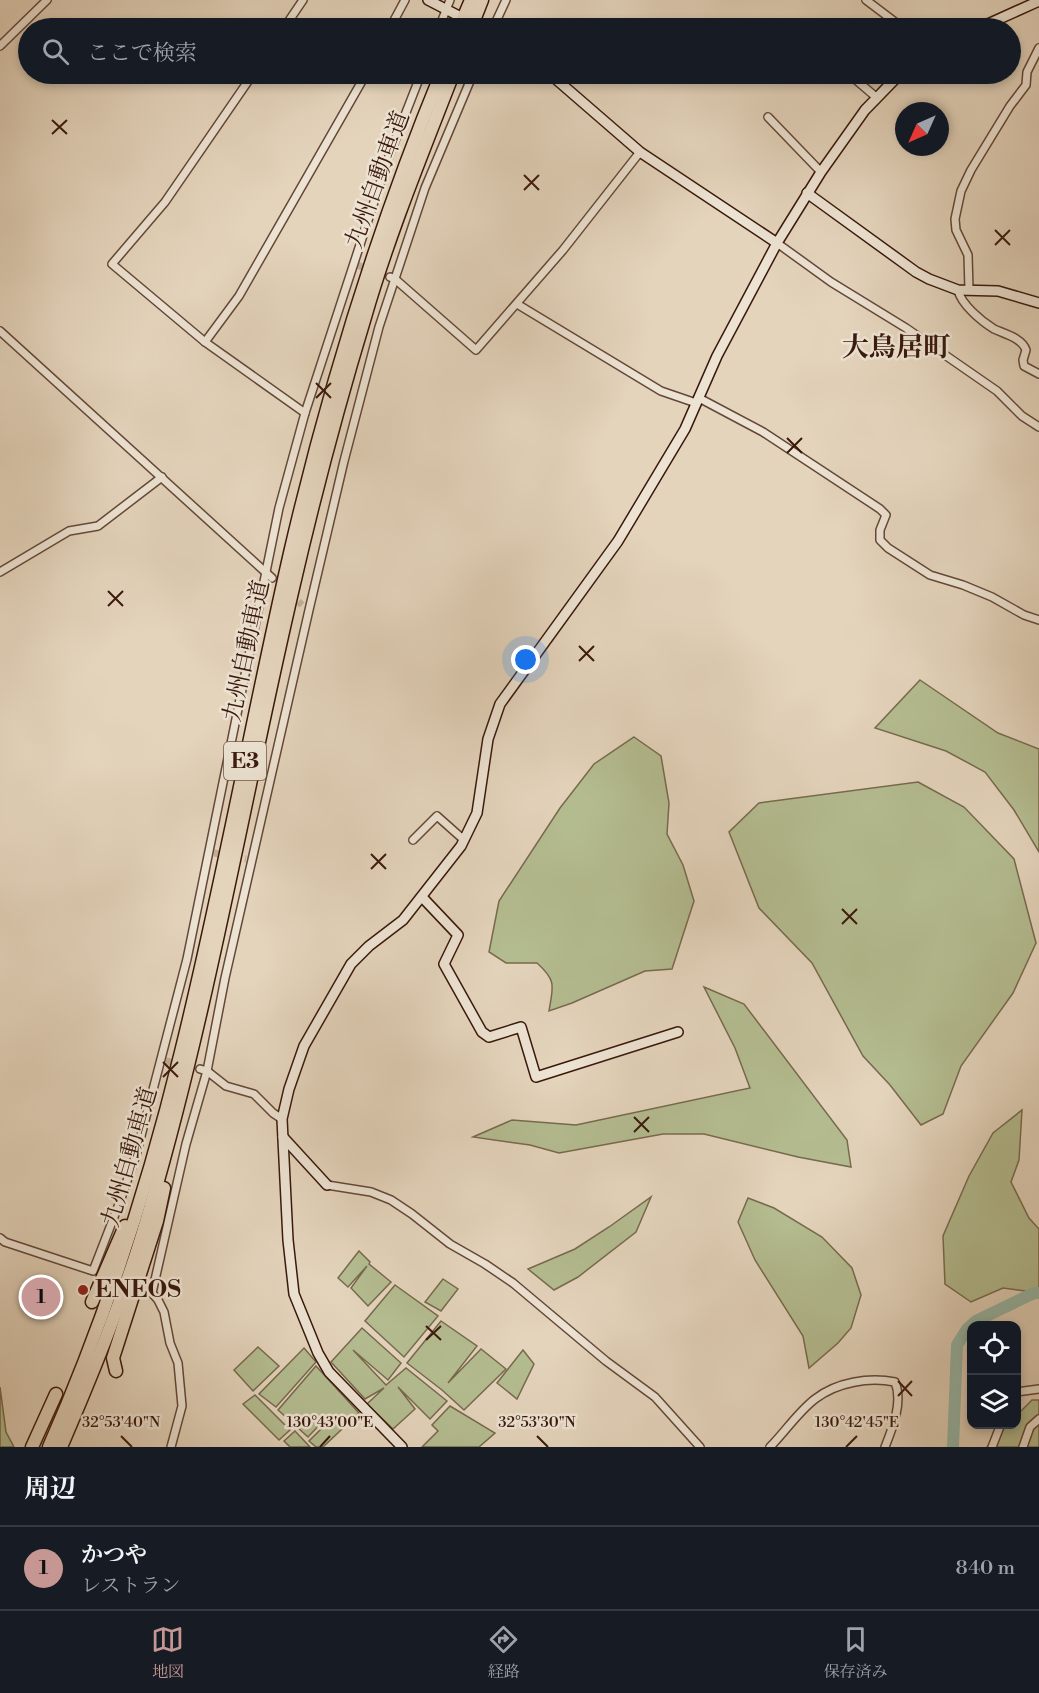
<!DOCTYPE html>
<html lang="ja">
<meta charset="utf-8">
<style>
body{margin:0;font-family:"Libre Bodoni","Noto Serif JP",serif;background:#242831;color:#f1f3f6}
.controls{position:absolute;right:18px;bottom:18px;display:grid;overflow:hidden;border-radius:12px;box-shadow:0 3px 9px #0003}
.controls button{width:54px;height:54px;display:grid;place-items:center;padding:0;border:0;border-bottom:2px solid #363941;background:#171b24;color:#f1f3f6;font:30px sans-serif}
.compass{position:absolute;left:895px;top:102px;width:54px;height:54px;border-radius:50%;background:#171b24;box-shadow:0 3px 9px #0003;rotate:225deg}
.you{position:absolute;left:526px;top:660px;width:21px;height:21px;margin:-15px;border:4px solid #fff;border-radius:50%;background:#1a73e8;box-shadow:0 0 0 9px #1a73e833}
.badge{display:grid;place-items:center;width:39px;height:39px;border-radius:50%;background:#c59692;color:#111;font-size:20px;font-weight:700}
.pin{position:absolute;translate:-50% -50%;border:3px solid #fff;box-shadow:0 2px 6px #0006}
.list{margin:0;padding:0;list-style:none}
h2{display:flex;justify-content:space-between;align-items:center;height:78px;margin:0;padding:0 24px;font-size:26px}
h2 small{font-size:20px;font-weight:400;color:#9ea1a6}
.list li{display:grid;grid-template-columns:39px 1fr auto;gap:18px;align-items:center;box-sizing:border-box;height:84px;padding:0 24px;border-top:2px solid #363941}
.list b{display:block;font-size:22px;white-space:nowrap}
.list p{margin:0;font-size:20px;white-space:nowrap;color:#9ea1a6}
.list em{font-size:20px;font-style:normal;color:#9ea1a6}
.icon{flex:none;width:33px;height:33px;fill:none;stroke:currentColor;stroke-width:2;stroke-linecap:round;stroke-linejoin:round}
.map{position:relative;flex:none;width:1039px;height:1447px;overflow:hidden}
.search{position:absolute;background:#171b24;box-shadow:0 3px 9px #0003;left:18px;right:18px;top:18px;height:66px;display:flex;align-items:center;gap:15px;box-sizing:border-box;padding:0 21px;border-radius:33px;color:#9ea1a6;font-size:22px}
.sheet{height:162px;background:#171b24}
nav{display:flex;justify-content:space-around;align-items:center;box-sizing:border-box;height:84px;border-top:2px solid #363941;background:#171b24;font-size:16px;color:#9ea1a6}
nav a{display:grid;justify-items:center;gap:3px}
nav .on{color:#c59692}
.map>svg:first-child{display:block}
</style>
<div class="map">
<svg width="1039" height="1447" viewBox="0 0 1039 1447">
<rect width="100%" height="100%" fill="#e4d4bc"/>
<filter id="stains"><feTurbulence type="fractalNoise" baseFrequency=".00333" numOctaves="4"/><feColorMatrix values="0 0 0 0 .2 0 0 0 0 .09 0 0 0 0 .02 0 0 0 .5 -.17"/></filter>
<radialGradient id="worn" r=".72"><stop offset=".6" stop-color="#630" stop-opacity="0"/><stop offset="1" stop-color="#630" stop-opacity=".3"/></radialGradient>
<g fill="#b4bd91" stroke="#776a4e" stroke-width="1.5">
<polygon points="920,680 998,733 1039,749 1039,852 1014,810 985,772 946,751 875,728"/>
<path d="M634,737L661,756L669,803L667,834L683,865L694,901L672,969L645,971L572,1003L549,1011C553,986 557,981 537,963H506L489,952L499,901L560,808L594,764Z"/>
<polygon points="918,782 964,807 1014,859 1036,943 1013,993 961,1066 943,1114 921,1125 890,1085 863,1056 812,963 759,908 729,832 759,803"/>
<polygon points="704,987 744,1004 847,1140 851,1167 798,1157 704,1134 663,1134 559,1153 530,1145 473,1137 512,1120 576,1125 750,1088 735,1048"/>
<polygon points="1022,1110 1019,1160 1011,1182 1029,1218 1039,1229 1039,1293 1003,1288 971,1302 945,1284 943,1236 969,1176 993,1133"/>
<polygon points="651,1197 636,1232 578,1277 554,1290 528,1269 575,1249 609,1227"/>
<polygon points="748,1198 774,1208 822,1237 852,1268 861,1295 851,1328 838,1343 809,1368 803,1336 755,1260 738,1222"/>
<polygon points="359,1251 370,1262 369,1264 391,1282 368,1306 351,1288 367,1266 348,1287 338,1278"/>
<polygon points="443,1279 458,1289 441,1311 425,1302"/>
<polygon points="395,1285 438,1316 404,1357 365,1321"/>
<polygon points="441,1321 477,1346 448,1383 481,1349 506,1369 464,1410 442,1390 407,1363"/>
<polygon points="362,1328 401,1363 388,1380 353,1350 386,1385 406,1368 447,1401 430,1419 398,1387 415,1409 393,1429 367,1404 384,1388 365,1399 331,1362"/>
<polygon points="258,1347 279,1366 253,1391 234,1370"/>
<polygon points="304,1348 316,1362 276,1407 259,1394"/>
<polygon points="523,1350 534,1364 517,1399 497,1383"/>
<polygon points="316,1366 359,1413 323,1447 316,1447 309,1441 331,1419 328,1416 308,1437 278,1410"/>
<polygon points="0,1387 6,1432 14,1447 0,1447"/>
<polygon points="255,1395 290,1430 279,1440 243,1404"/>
<polygon points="1032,1400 1039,1400 1039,1447 987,1447 1007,1425 1016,1424 1017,1415"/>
<polygon points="450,1406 495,1433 479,1447 422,1447 438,1431 432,1425"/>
<polygon points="295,1431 310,1447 290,1447 284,1441"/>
</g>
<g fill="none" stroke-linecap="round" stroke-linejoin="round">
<polyline stroke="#97b9aa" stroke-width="12" points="953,1447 957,1345 967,1329 976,1321 1034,1293 1039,1293"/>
<g stroke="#c2ae99" stroke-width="7" stroke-dasharray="7 3.5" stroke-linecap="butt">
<polyline points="357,265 390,277"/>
<polyline points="291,594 302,605"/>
<polyline points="214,853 246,859"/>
<polyline points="166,1061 200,1069"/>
</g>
<g stroke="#644738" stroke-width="10">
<g id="street">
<polyline points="866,0 903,28"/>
<polyline points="284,28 303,0"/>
<polyline points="390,28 405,0"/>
<polyline points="439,28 450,0"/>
<polyline points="493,28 506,0"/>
<polyline points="0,46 47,0"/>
<polyline points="253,74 165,202 112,264 205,342 305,413"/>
<polyline points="849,74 876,97"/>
<polyline points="768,117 821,172"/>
<polyline points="777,243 831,282 906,328 997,391 1022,416 1039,427"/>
<polyline points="390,277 395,279 476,350 563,250 640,152"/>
<path d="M958,290C961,304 981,321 994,329C1005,334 1022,338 1026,350L1023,360L1024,366L1039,374"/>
<polyline points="969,290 968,255 956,230 955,219 961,191 971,170 1010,106 1026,85 1027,72 1039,48"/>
<polyline points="517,304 661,391 696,403"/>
<polyline points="0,331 272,578"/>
<polyline points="205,342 239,296 366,74"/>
<polyline points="699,398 763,432 880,509 886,515 880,530 880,540 888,548 930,575 963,585 992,597 1024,615 1039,620"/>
<polyline points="0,572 69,531 98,526 162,477"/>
<polyline points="413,840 437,816 464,840"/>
<polyline points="200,1069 207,1071 226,1086 254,1094 273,1113 282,1119"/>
<polyline points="327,1185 371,1192 391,1200 412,1214 450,1244 485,1264 513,1283 606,1361 655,1397 700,1447"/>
<polyline points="0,1238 5,1242 93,1271 119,1204 136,1155 187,959 279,508 305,413 389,156 421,74"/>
<polyline points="1016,1392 1039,1389"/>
<polyline points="171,1447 182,1406 178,1363 170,1343 164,1312 158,1300 152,1293 186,1144 207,1071 225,978 309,610 344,461 379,327 425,188 473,74"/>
<path d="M770,1447C785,1432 798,1412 815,1399C837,1382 869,1377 895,1382C903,1402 893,1427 885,1447"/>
<polyline points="992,1447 1001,1424"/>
<polyline points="1023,1447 1030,1427 1039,1419"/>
</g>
</g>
<g stroke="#3a180c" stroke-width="12">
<g id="secondary">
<polyline points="428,0 457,15"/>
<polyline points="482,25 493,28"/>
<polyline points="979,28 1039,1"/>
<polyline points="550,74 640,152 777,243"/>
<polyline points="807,193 916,272 929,279 958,290 998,291 1039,303"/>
<polyline points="422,897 458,935 444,964 482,1032 489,1037 521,1027 536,1077 678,1032"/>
<polyline points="283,1137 327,1185"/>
<polyline points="402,1447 329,1372 318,1353 294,1294 288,1240 282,1119 289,1089 304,1046 351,964 369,946 403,920 461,846 477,813 488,739 500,704 618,541 685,429 717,356 777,243 821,172 865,110 900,74"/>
</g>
</g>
<g stroke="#3a180c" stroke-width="15">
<g id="highway">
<polyline points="459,28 471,0"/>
<polyline points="471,28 482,0"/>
<polyline points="92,1302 125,1226"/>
<polyline points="116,1371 113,1358 157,1221 164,1188"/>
<polyline points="32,1447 56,1394"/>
<path d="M49,1447C105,1320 148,1187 181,1052C222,887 252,719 290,553C328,390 377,229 441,74"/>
<path d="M61,1447C95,1368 128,1287 151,1205C210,1002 245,793 293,588C314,497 338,406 365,317C389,234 422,154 453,74"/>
</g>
</g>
<use href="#street" stroke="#ede3d3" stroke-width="7"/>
<use href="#secondary" stroke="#ede3d3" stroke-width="9"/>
<use href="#highway" stroke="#e4d4bc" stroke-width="12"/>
</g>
<path fill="none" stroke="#3a180c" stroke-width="2" d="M52,120L67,134M52,134L67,120M524,175L539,190M524,190L539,175M995,230L1010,245M995,245L1010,230M316,383L331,398M316,398L331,383M787,438L802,453M787,453L802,438M108,591L123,606M108,606L123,591M579,646L594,661M579,661L594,646M371,854L386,869M371,869L386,854M842,909L857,924M842,924L857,909M163,1062L178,1077M163,1077L178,1062M634,1117L649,1132M634,1132L649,1117M426,1326L441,1340M426,1340L441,1326M898,1381L912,1396M898,1396L912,1381M121,1436L132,1447M537,1436L548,1447M320,1447L330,1436M846,1447L857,1436"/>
<circle fill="#8f2418" stroke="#ede3d3" stroke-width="2" cx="83" cy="1290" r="6"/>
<g text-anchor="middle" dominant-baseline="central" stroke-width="5" stroke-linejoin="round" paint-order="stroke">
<rect fill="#ede3d3" stroke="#705548" stroke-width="1.5" x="224" y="742" width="42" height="38" rx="4.5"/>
<g font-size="22" font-weight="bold" fill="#3a180c">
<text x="245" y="761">E3</text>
</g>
<g font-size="24" fill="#3a180c" stroke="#ede3d3">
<text transform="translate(378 180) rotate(-70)">九州自動車道</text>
<text transform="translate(247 651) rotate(-78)">九州自動車道</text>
<text transform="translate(130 1157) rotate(-74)">九州自動車道</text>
</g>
<g font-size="24" font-weight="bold" fill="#3a180c" stroke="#ede3d3" text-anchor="start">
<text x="95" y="1290">ENEOS</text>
</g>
<g font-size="27" font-weight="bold" fill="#3a180c" stroke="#ede3d3">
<text x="896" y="348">大鳥居町</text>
</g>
</g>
<g font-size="15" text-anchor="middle" fill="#3a180c" stroke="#ede3d3" stroke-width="5" stroke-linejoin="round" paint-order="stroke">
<text x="330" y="1427">130°43'00"E</text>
<text x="857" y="1427">130°42'45"E</text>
<text x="121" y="1427">32°53'40"N</text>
<text x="537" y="1427">32°53'30"N</text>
</g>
<rect width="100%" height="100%" filter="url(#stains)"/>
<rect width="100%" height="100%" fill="url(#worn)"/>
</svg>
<div class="controls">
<button><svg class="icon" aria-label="locate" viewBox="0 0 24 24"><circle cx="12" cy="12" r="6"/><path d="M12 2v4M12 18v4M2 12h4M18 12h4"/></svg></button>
<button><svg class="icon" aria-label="layers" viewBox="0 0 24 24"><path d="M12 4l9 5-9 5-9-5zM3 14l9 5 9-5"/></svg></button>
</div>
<svg class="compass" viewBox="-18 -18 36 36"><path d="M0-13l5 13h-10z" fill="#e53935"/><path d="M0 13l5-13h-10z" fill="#9ea1a6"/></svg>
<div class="you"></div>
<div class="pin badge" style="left:41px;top:1297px">1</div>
<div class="search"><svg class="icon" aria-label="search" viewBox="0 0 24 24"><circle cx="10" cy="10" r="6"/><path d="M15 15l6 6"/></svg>ここで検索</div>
</div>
<section class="sheet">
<h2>周辺<small></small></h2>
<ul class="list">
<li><span class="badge">1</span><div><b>かつや</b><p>レストラン</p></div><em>840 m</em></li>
</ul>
</section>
<nav>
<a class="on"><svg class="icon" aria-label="map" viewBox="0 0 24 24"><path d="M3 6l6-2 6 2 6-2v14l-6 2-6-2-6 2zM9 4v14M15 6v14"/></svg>地図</a>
<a><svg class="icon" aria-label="directions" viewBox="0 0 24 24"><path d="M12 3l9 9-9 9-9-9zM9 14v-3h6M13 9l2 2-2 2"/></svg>経路</a>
<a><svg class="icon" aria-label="saved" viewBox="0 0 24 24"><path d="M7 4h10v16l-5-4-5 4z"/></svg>保存済み</a>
</nav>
